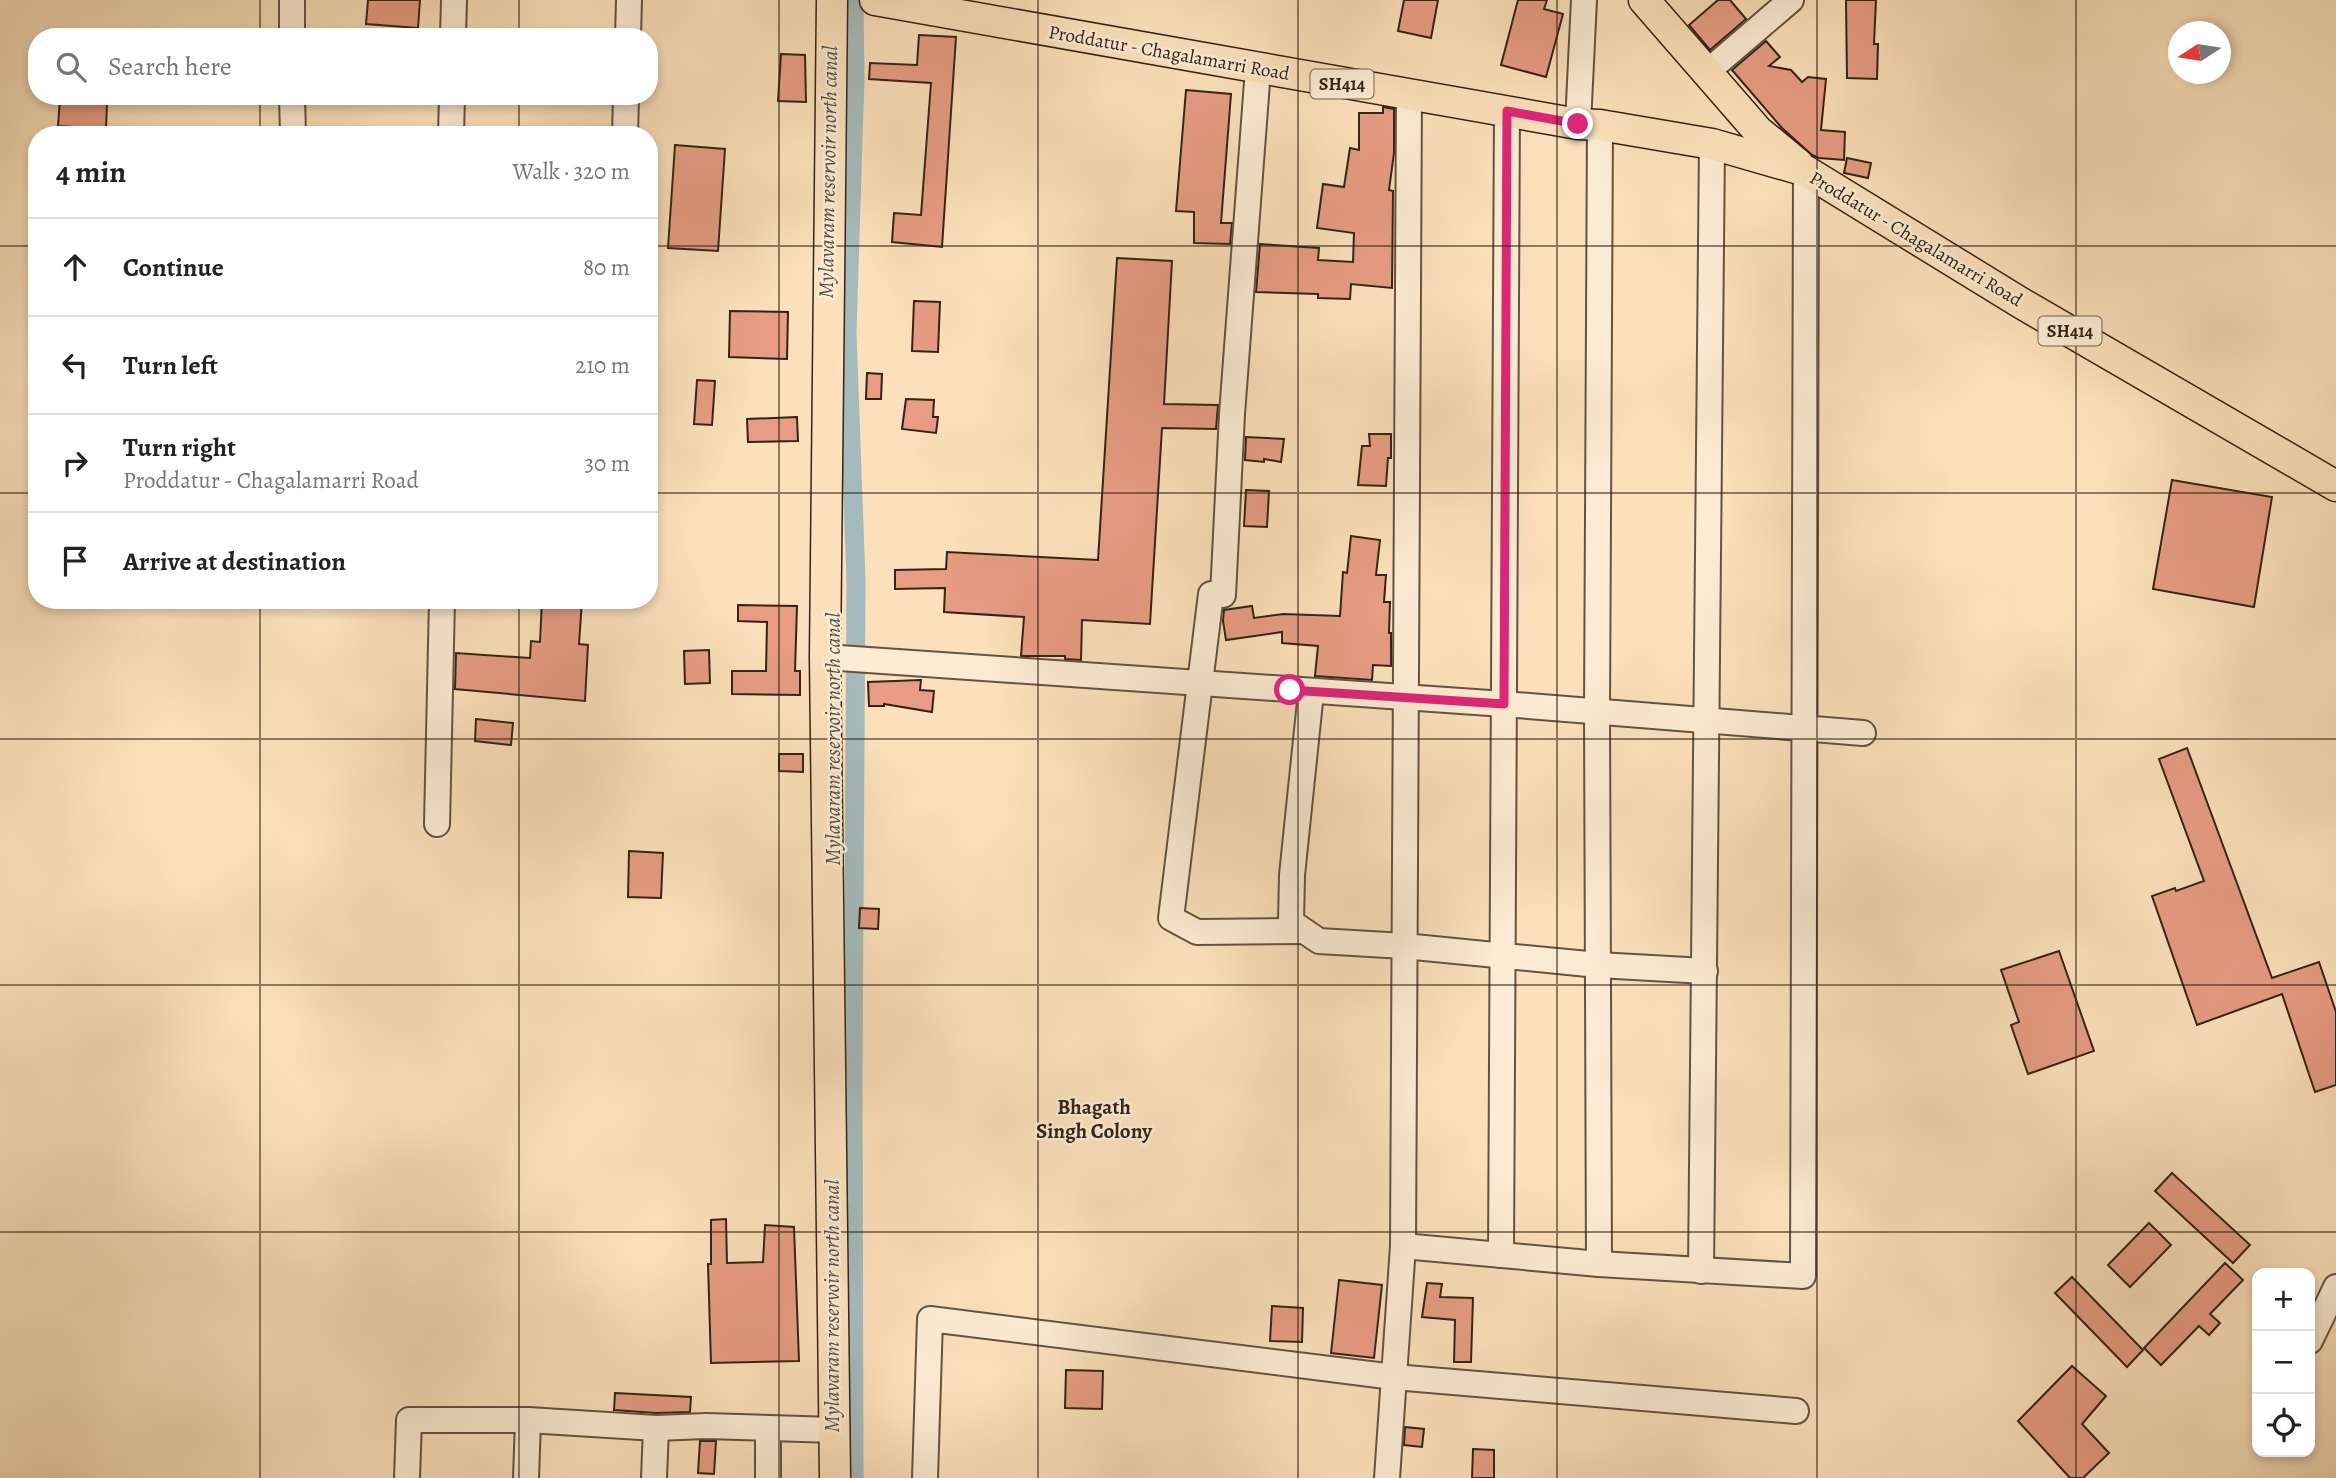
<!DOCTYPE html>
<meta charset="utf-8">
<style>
body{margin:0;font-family:Alegreya,serif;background:#f2f2f2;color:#222}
.controls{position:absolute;right:21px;bottom:21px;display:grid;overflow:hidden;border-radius:14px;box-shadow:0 4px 10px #0003}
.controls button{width:63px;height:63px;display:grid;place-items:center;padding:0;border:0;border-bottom:2px solid #e0e0e0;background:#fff;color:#222;font:35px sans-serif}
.compass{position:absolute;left:2168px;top:21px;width:63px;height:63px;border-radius:50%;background:#fff;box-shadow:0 4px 10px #0003;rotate:258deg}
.stop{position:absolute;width:21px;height:21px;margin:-16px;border:5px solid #db2777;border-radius:50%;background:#fff}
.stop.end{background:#db2777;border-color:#fff;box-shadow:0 2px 7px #0008}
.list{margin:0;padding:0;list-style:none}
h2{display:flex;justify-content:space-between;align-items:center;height:91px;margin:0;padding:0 28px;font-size:30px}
h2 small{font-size:23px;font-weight:400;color:#767676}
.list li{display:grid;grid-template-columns:46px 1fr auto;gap:21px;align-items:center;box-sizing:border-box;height:98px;padding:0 28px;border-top:2px solid #e0e0e0}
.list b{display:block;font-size:26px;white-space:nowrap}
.list p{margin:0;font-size:23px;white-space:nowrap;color:#767676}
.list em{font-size:23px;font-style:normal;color:#767676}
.icon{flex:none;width:38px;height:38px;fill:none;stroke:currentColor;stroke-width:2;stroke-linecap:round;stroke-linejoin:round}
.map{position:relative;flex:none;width:2336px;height:1478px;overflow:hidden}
.search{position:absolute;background:#fff;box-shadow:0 4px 10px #0003;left:28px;top:28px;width:630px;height:77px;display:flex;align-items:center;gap:18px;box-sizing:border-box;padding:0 24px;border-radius:28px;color:#767676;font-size:26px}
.panel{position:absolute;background:#fff;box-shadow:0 4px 10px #0003;left:28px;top:126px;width:630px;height:483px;border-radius:28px}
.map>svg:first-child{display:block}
</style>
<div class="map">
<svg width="2336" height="1478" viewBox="0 0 2336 1478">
<rect width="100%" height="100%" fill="#fbe0bb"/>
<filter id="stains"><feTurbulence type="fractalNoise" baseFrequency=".00286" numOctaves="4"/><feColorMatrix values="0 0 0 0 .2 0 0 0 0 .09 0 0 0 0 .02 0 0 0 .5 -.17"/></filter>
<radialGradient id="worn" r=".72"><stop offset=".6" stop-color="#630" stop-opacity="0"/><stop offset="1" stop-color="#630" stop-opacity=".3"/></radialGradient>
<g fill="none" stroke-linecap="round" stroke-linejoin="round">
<polyline stroke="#a5babc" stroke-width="19" points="854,1478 853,1072 856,581 847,333 855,77 854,0"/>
</g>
<g fill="#e79c83" stroke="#312418" stroke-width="2">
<polygon points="368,0 420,0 418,28 366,24"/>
<polygon points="1404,0 1438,0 1431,38 1398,31"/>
<polygon points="1518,0 1547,0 1544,9 1563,14 1546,77 1501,65"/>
<polygon points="1718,0 1730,0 1746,19 1710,50 1689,25"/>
<polygon points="1846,0 1876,0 1874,44 1878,44 1877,79 1847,78"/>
<polygon points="919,35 956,37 942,247 892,242 894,213 921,215 931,83 869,79 870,63 917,65"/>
<polygon points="1766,41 1780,57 1769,66 1791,70 1802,82 1808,77 1826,79 1821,130 1845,132 1844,160 1819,158 1812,155 1782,128 1732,70"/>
<polygon points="781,54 805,55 806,102 778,101"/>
<polygon points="1186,90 1231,94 1221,223 1232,223 1230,244 1194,243 1194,212 1176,211"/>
<polygon points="60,99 107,102 106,129 58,126"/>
<polygon points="1383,107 1394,109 1394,153 1389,190 1393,191 1392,288 1351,284 1350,299 1318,298 1318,294 1256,292 1260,244 1319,248 1318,260 1353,262 1354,233 1317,228 1323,184 1344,187 1350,148 1359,150 1359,113 1383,113"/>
<polygon points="675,145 725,149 718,251 668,248"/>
<polygon points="1847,158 1871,163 1868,178 1844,173"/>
<polygon points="1117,258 1172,261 1164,404 1218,405 1216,429 1162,428 1150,624 1082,620 1081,660 1065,659 1065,656 1021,656 1024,617 944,612 945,588 895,589 895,570 946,569 947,552 1098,560"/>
<polygon points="914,301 940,302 938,352 912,351"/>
<polygon points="730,311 788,312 787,359 729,357"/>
<polygon points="867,373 882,374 881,399 866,399"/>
<polygon points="697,380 715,381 712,425 694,424"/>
<polygon points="906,399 934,400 933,417 938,417 936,433 902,429"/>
<polygon points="797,417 798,441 748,442 747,419"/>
<polygon points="1369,434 1391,434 1391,458 1388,458 1386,486 1358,485 1362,446 1370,446"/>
<polygon points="1246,437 1284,439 1281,462 1264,459 1264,462 1245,460"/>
<polygon points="2172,480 2272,497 2254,607 2153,589"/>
<polygon points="1246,490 1269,491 1267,527 1244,526"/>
<polygon points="1351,536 1380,540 1376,575 1386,575 1384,602 1390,602 1389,633 1391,633 1391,666 1373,665 1372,680 1315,676 1318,646 1282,643 1282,632 1226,640 1223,621 1224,610 1252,606 1254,618 1283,614 1340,616 1343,572 1347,573"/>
<polygon points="542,600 582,600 579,644 588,645 585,701 455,689 456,653 530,658 531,641 540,642"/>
<polygon points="738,605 797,606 795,671 800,671 800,695 732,694 732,671 766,671 767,622 738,621"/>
<polygon points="709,650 710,683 685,684 684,651"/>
<polygon points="921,680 920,690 934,691 932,712 884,704 884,706 869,706 868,682"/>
<polygon points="476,719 513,723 511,745 475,741"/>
<polygon points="2187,748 2272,978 2319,962 2336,1012 2336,1085 2315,1092 2282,994 2197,1025 2152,896 2175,888 2176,891 2204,881 2159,759"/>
<polygon points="779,754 803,754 803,772 779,771"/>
<polygon points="629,851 663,853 661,898 628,897"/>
<polygon points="860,908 879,909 878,929 859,928"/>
<polygon points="2059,951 2094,1051 2028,1074 2011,1025 2019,1022 2001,970"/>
<polygon points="2172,1173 2250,1245 2233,1263 2155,1191"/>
<polygon points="726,1219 727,1263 763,1262 765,1225 794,1227 799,1361 711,1363 708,1264 711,1264 711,1220"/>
<polygon points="2149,1223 2171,1245 2130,1287 2108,1265"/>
<polygon points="2225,1263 2243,1280 2210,1314 2220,1323 2209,1335 2199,1326 2161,1365 2144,1348"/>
<polygon points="2072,1277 2143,1350 2127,1367 2055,1293"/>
<polygon points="1339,1280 1382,1285 1374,1358 1331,1353"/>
<polygon points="1427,1283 1442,1284 1440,1297 1473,1298 1471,1362 1454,1362 1455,1320 1422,1317"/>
<polygon points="1272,1306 1303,1308 1302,1342 1270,1341"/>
<polygon points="2072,1366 2106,1396 2082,1424 2109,1453 2083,1478 2070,1478 2018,1421"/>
<polygon points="1066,1370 1103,1371 1102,1409 1065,1408"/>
<polygon points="615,1393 691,1397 690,1412 656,1413 614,1410"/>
<polygon points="1405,1427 1424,1429 1422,1447 1404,1445"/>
<polygon points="700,1441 716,1441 714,1474 698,1473"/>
<polygon points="1473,1449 1494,1450 1494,1478 1472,1478"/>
</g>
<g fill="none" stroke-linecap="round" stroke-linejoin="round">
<g stroke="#645341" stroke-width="28">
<g id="minor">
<polyline points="292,0 292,37"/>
<polyline points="453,37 454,0"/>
<polyline points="628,37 629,0"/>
<polyline points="1707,72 1791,0"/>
<polyline points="292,96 293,135"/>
<polyline points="1578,124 1584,0"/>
<polyline points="451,135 452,96"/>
<polyline points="625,135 626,96"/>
<polyline points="1211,594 1171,918 1197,932 1304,931"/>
<polyline points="1223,595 1232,414 1258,69"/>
<polyline points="825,657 1504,704 1863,733"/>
<polyline points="1311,692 1292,875 1291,922 1319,941 1404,946 1598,965 1705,971"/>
<polyline points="437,824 442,600"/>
<polyline points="1403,1246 1599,1264 1803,1276 1806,171"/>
<polyline points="1501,1255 1507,111"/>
<polyline points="1599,1264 1597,711 1600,125"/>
<polyline points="1701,1271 1712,144"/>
<polyline points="2310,1341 2336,1287"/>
<polyline points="407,1478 409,1420 528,1420 656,1428 706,1426 834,1430"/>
<polyline points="526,1478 528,1420"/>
<polyline points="654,1478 656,1428"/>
<polyline points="768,1478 768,1429"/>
<polyline points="925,1478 930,1319 1394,1377 1796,1411"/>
<polyline points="1387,1478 1403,1246 1409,96"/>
</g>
</g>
<g stroke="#312418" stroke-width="33">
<g id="major">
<polyline points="832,0 825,657 835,1478"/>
<polyline points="875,0 1578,124 1600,125 1712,144 1806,171 2021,303 2336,486"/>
<polyline points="1644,0 1758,131 1798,164"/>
</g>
</g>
<use href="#minor" stroke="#fcebd3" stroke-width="24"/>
<use href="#major" stroke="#fbe0bb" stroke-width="30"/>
</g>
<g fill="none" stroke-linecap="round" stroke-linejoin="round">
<polyline stroke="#db2777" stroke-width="9" points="1290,690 1504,704 1507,111 1578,124"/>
</g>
<path fill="none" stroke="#312418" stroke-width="2" stroke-opacity="0.55" d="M260,0V37M519,0V37M779,0V1478M1038,0V1478M1298,0V1478M1557,0V1478M1817,0V1478M2076,0V1478M260,96V135M519,96V135M0,246H37M649,246H2336M0,493H37M649,493H2336M260,600V1478M519,600V1478M0,739H2336M0,985H2336M0,1232H2336"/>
<g text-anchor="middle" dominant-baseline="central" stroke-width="5" stroke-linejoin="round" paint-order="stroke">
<g fill="#fcebd3" stroke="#6e6050" stroke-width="2">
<rect x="1310.5" y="69.5" width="63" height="29" rx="5"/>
<rect x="2038.5" y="316.5" width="63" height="29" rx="5"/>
</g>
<g font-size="18" font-weight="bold" fill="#312418">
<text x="1342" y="84">SH414</text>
<text x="2070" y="331">SH414</text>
</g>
<g font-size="19" fill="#312418" stroke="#fcebd3">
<text transform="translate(1169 53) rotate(10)">Proddatur - Chagalamarri Road</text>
<text transform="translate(1916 239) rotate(31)">Proddatur - Chagalamarri Road</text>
</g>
<g font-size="21" font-style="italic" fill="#545149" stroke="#fcebd3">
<text transform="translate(828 172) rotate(-89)">Mylavaram reservoir north canal</text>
<text transform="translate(833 739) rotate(-90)">Mylavaram reservoir north canal</text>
<text transform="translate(832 1306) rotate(-90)">Mylavaram reservoir north canal</text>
</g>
<g font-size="21" font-weight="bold" fill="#312418" stroke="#fcebd3">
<text x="1094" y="1107">Bhagath<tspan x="1094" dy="24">Singh Colony</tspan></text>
</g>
</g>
<rect width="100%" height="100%" filter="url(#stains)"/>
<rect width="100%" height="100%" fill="url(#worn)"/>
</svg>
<div class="controls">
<button>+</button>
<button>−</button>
<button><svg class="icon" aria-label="locate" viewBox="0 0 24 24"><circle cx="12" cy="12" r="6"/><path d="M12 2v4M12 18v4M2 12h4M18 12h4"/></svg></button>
</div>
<svg class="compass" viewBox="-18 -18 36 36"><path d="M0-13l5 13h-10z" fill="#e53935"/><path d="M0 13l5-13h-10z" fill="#767676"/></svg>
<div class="stop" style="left:1290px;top:690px"></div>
<div class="stop end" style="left:1578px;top:124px"></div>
<div class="search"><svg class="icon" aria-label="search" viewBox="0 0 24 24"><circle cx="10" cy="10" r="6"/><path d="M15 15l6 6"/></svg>Search here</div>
<section class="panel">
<h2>4 min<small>Walk · 320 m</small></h2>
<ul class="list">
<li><svg class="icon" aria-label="ahead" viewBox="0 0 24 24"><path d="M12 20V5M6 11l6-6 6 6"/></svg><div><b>Continue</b></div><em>80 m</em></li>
<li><svg class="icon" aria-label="left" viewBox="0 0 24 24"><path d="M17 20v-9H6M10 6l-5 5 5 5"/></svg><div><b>Turn left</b></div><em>210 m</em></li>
<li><svg class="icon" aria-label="right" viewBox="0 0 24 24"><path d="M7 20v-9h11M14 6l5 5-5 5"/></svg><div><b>Turn right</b><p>Proddatur - Chagalamarri Road</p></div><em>30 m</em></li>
<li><svg class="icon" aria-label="arrive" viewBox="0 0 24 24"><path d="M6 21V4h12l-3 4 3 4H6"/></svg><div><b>Arrive at destination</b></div></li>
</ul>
</section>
</div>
